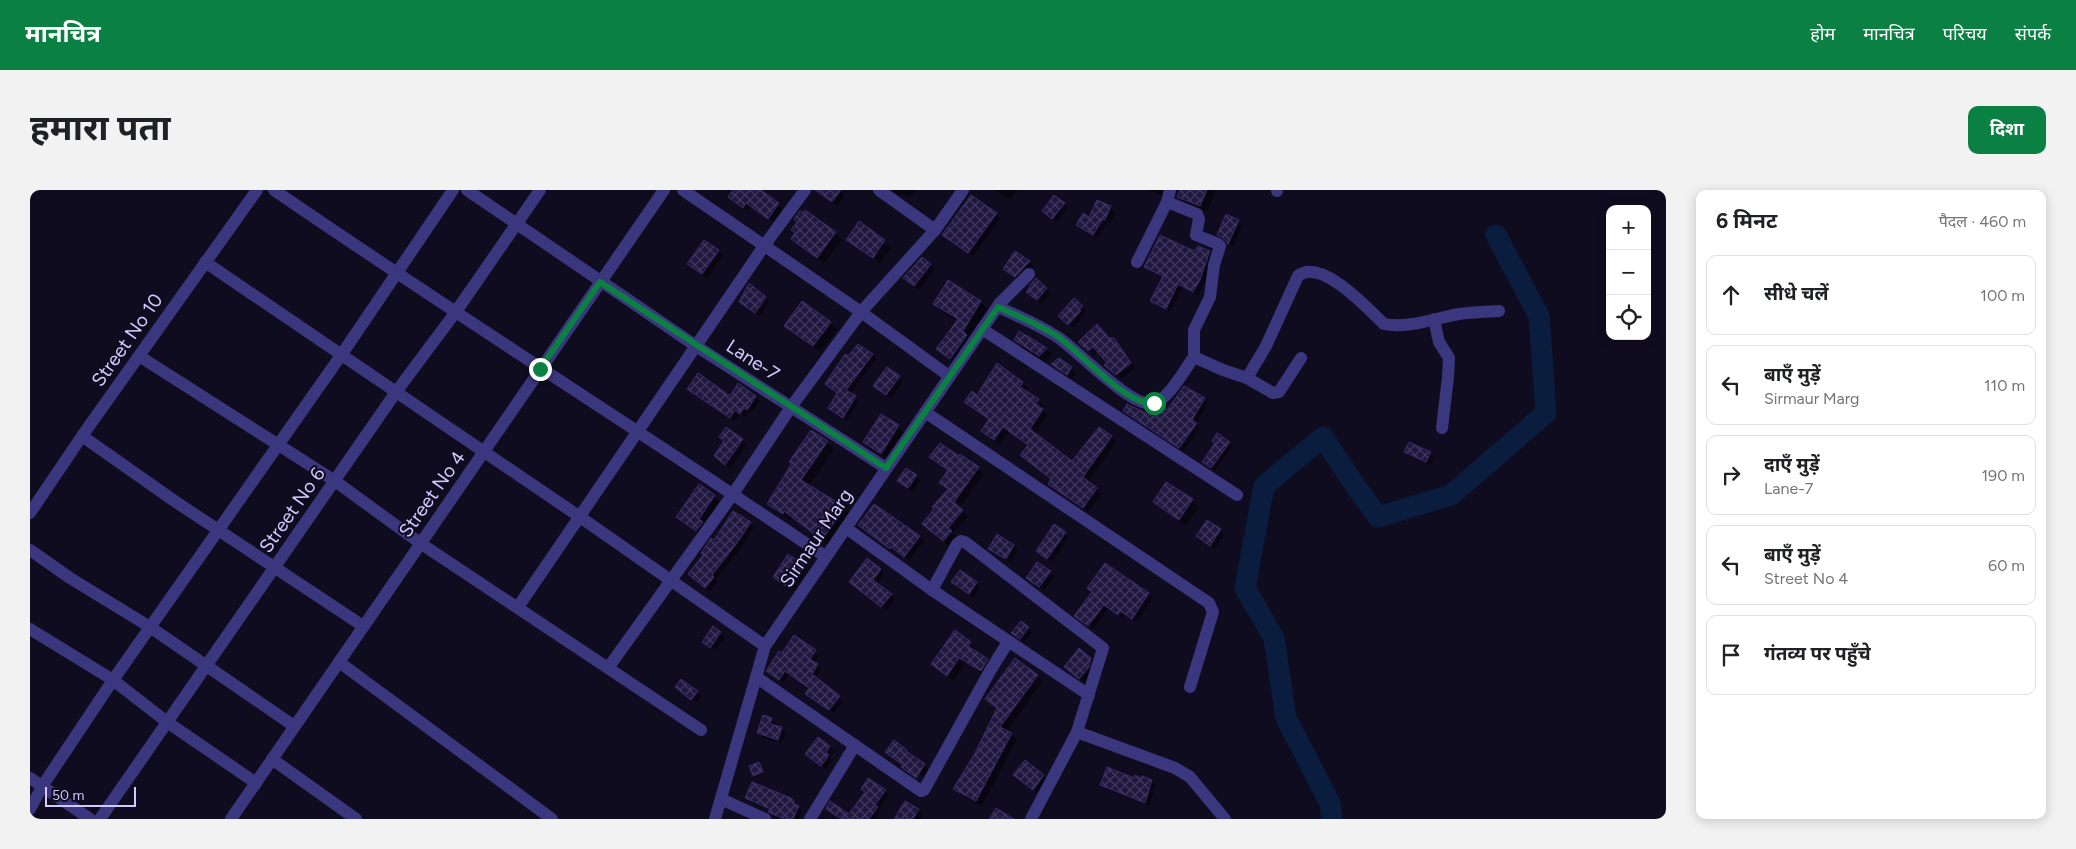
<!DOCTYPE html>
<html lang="hi">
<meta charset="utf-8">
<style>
body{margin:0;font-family:Figtree,"Noto Sans Devanagari",sans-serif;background:#f2f2f2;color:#202124}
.controls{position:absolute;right:15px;top:15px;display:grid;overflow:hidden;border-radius:10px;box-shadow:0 2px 12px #0003}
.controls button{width:45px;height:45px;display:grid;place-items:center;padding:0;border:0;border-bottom:1px solid #e0e0e0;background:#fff;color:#202124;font:25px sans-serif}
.scale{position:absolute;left:15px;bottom:12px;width:91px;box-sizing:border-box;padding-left:5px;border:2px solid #d2caff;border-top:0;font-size:14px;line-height:18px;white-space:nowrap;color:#d2caff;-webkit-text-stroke:4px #100c1f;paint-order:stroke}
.stop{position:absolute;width:15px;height:15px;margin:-11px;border:4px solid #0b8043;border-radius:50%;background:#fff}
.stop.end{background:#0b8043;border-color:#fff;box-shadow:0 1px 5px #0008}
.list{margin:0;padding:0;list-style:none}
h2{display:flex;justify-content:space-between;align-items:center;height:65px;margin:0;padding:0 20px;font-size:21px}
h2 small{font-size:16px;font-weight:400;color:#757577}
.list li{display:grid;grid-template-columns:32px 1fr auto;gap:15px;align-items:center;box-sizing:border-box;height:80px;margin:0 10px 10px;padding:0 10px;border:1px solid #e0e0e0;border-radius:10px}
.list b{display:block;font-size:19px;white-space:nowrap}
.list p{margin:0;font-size:16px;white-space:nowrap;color:#757577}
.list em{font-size:16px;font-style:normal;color:#757577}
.icon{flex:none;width:28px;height:28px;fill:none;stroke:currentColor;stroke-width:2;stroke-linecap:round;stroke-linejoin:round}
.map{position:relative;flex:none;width:1636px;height:629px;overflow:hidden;border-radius:10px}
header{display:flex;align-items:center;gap:30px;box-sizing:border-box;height:70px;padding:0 25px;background:#0b8043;color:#fff}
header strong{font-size:24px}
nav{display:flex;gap:28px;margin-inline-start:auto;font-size:18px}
.intro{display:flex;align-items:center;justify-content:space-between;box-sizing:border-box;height:120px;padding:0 30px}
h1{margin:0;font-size:35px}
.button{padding:12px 22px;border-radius:10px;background:#0b8043;color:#fff;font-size:18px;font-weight:700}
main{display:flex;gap:30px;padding:0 30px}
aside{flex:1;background:#fff;border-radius:10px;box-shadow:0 2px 12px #0003}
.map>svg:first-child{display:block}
</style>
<header>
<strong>मानचित्र</strong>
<nav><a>होम</a><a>मानचित्र</a><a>परिचय</a><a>संपर्क</a></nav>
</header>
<div class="intro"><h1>हमारा पता</h1><a class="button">दिशा</a></div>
<main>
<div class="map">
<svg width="1636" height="629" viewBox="0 0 1636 629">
<defs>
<pattern id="building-cross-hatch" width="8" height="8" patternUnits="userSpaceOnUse" patternTransform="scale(1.25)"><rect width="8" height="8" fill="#211840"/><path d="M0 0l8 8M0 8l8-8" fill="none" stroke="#40385d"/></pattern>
</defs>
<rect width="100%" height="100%" fill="#100c1f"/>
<g fill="#0007">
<polygon points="700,0 728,0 753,19 743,32 721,17 718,21 704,11 703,2"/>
<polygon points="795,0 809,0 815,5 807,16 792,4"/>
<polygon points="862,0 886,0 880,8 873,4 871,6"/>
<polygon points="965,0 987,0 981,10"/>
<polygon points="1119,0 1135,0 1132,6"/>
<polygon points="1152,0 1184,0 1186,2 1177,22 1156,14 1149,7"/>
<polygon points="1034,14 1038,18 1027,32 1018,25"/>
<polygon points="1080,17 1085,22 1080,33 1077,32 1068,48 1047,35"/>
<polygon points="966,24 970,29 943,66 918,49"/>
<polygon points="1208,31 1212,35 1203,57 1188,44"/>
<polygon points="829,33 861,58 850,74 818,49"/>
<polygon points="805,43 812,50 794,74 763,49"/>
<polygon points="688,61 693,65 677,88 659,74"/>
<polygon points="1161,61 1179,62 1184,67 1174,94 1168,105 1153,97 1140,122 1121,111 1133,88 1116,76"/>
<polygon points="892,69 905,79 889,100 879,92"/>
<polygon points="999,72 1003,76 990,90 979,83"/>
<polygon points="1006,90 1021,103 1012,114 1002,106"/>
<polygon points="919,92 951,112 961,122 931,178 908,159 928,132 916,125 905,114"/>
<polygon points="719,95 739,112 730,126 715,116 716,104 714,102"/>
<polygon points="1045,110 1057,121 1043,138 1030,126"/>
<polygon points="800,133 807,140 790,162 756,136"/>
<polygon points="985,150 1016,159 1023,165 1016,172 992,157"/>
<polygon points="1050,152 1088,154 1105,178 1091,189 1080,180 1079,173 1068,161 1063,165"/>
<polygon points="842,165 846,169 820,204 829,211 817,231 799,218 809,203 819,168"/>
<polygon points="1023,174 1041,178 1046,182 1042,188"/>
<polygon points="869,186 873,191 861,208 849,200"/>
<polygon points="992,193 998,198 995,202 1013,215 1011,219 1017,225 1005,244 1043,273 1081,247 1086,252 1058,292 1072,304 1058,322 1025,299 1022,290 991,265 999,256 979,241 970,255 957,246 952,241 960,230 936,212 947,206"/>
<polygon points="659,199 700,208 725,207 730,211 721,223 719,221 715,227 710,224 704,231"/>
<polygon points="1174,208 1179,213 1166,234 1170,238 1154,261 1094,221 1125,228 1137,221"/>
<polygon points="851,226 868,236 875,243 859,270 841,259 834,252"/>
<polygon points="696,238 717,254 700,278 685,266 695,252"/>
<polygon points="797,252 804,259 779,296 814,318 821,324 799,356 761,327 760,330 746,321 739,314"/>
<polygon points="1199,253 1202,256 1185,281 1173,272"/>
<polygon points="1376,261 1400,263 1404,268 1401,275 1380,266"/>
<polygon points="931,265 954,284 929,318 938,326 923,344 927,347 919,356 899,339 918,300 911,293 919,281 901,267 929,268"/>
<polygon points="886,286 890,291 883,302 869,291"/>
<polygon points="1137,294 1162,310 1169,317 1156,336 1124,312"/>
<polygon points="669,296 691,313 674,347 648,327"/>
<polygon points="720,333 724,337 711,358 685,390 687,392 680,401 664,388 675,365 684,352"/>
<polygon points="834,339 889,347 894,351 879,370 866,360 865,362"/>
<polygon points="1190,340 1194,345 1185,359 1172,350"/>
<polygon points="1035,343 1039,347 1022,372 1012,365"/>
<polygon points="983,356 988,360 981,373 960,359"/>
<polygon points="1007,374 1025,387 1014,400 1002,392"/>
<polygon points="773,376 777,380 764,401 744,387"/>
<polygon points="850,380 854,384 847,394 865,409 856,421 825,396"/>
<polygon points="930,381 951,397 943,408 923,392"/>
<polygon points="1063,402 1118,404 1123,408 1106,432 1095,425 1092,428 1079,418 1063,439 1050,430"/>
<polygon points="683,438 695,447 685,461 673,452"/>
<polygon points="998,438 1002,442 994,452 983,443"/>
<polygon points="764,447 789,466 784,473 791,479 785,488 813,511 804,523 781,507 781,498 760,484 753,493 738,481"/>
<polygon points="940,453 946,459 945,461 964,476 957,487 936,473 923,491 902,474"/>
<polygon points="1061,469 1065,473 1063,482 1054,492 1040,481"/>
<polygon points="1007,485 1013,491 977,541 987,549 952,616 930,604 925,598 945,566 968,519 957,509"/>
<polygon points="651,501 667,502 671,506 666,513"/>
<polygon points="741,529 745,533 744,536 751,538 756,543 752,553 733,548 728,543"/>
<polygon points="800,557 804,561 800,567 803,570 796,579 781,568"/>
<polygon points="861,566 894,575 898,579 894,587 884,580 882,583"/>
<polygon points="995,572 1018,590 1008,603 989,590"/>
<polygon points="730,576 734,584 726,587 724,586"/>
<polygon points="1105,589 1121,591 1125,595 1119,616 1076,599 1072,594"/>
<polygon points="832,599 855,601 859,605 849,620 851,622 846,629 810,629 797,619 820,625 836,603"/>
<polygon points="717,608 763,612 772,621 769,629 751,629 744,626 740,620 721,612"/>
<polygon points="875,612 893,624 890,629 866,629"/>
</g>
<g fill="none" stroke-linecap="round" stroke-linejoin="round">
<polyline stroke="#0b1d3f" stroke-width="21" points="1302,629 1300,613 1256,528 1244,448 1215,398 1234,296 1293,247 1327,298 1348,327 1421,305 1516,223 1509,126 1466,45"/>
</g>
<g fill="url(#building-cross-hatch)" stroke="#392a6c">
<polygon points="703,0 731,0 749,13 738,29 716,13 713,18 698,7"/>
<polygon points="785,0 811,0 802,12"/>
<polygon points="1150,0 1177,0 1170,16 1147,7"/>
<polygon points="941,5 967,23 938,63 912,45"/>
<polygon points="1024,5 1035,13 1022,29 1012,21"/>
<polygon points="1067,10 1081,16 1075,30 1073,29 1063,45 1046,35 1053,23 1059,27"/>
<polygon points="775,20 806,42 787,68 761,49 765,43 761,40 767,32 764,29 770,21 773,23"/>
<polygon points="1196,24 1209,30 1198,54 1193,48 1187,45"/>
<polygon points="829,31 855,50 843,68 816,50"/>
<polygon points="1130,45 1162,60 1166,60 1168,56 1180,61 1170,90 1163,102 1148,94 1136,119 1120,111 1133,86 1114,77"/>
<polygon points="674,50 689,60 672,84 657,74"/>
<polygon points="985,61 1000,71 985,87 973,79"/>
<polygon points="892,67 901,74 884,96 873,88"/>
<polygon points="1006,88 1017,98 1007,110 996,102 1000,97 999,96"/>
<polygon points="918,90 951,111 933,141 937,145 920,169 906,159 928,129 903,114"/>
<polygon points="719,93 736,107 725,123 709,112"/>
<polygon points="1044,108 1053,116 1049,120 1051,121 1038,135 1028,126"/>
<polygon points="772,111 801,132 783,156 754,136"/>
<polygon points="1067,134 1079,148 1084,148 1101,173 1086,185 1074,175 1077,173 1063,157 1058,161 1048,152"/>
<polygon points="989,141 1017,158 1009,166 984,150"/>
<polygon points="828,154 843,164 816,200 826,206 813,228 798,218 807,203 795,194 815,164 818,166"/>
<polygon points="1029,168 1042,177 1037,185 1021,174"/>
<polygon points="967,173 993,192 990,197 1009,209 1006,214 1013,219 1000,239 1042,271 1069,237 1082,246 1053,287 1067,298 1053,318 1018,294 1021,289 990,265 998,255 973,237 964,250 951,241 959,229 934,212 942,201 947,205"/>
<polygon points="857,177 870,186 856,205 843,196"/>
<polygon points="668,183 700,206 708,193 726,206 717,220 714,218 710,224 705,220 700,228 657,199"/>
<polygon points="1154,196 1175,208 1162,230 1167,233 1149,258 1093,221 1097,214 1124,227 1129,220 1134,217 1137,220"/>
<polygon points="851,224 869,235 851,264 833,252"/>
<polygon points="696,237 713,249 695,275 684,266 694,251 689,247"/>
<polygon points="781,240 798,251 771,290 815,317 792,350 754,321 753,324 737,314 762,273 759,272"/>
<polygon points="1187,243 1200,252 1181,278 1172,272 1185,253 1182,251"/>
<polygon points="1379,252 1401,262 1396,272 1374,262"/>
<polygon points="910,253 929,266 930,264 949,277 924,312 933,320 918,338 922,341 913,351 892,334 904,319 902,317 918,299 909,293 918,280 899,267"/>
<polygon points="876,278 887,285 878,298 867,291"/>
<polygon points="1136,292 1163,309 1149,330 1123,312"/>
<polygon points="669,294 685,305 669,329 673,332 666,341 646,327"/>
<polygon points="844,314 890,346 874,367 861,357 860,359 828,335"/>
<polygon points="703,321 721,332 707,353 682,385 684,387 675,398 658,384 673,365 671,363 681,348 684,350"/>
<polygon points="1177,330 1191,339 1180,356 1166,346"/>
<polygon points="1024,334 1036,342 1017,369 1006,361"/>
<polygon points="967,344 984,355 976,369 958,359"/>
<polygon points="758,364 774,375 759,398 743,387"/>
<polygon points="837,368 851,379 843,390 862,404 851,417 819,392"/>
<polygon points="1007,372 1021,381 1009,397 996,388"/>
<polygon points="1075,373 1119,403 1102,429 1090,421 1088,425 1074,415 1058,436 1044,426 1062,402 1057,398"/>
<polygon points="930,380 947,392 939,404 921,392"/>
<polygon points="991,431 999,437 990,449 981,443"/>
<polygon points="683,436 691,442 680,458 672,452"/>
<polygon points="925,440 941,452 938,456 958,469 951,481 929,468 917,486 901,474"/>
<polygon points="764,445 786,460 780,469 788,474 782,484 810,506 799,520 775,504 779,498 755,481 749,490 736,481 749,461 752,463"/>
<polygon points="1049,458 1061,468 1059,477 1049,489 1034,477"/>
<polygon points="985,468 1008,485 970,537 982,543 946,611 923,599 944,565 967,518 955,509"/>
<polygon points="651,489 668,501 661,510 645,497"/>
<polygon points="733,525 742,528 740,534 752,537 748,550 727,543"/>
<polygon points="788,547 800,556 796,562 799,565 791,576 775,564"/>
<polygon points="864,550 877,560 876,561 895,574 886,588 871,577 873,575 855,562"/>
<polygon points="995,570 1014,585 1003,600 983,585"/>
<polygon points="729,572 733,582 723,586 719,576"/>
<polygon points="1077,577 1104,588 1105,585 1111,588 1112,586 1122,590 1115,613 1070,595"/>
<polygon points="838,588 856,600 845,615 848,617 839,629 811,629 796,619 800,611 819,624 835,602 831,599"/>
<polygon points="722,592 761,608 764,611 763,613 769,616 763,629 754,629 738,622 740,619 715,608"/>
<polygon points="875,611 889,619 883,629 864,629"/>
<polygon points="966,618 984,629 959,629"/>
</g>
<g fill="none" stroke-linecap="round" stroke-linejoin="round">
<g stroke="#3b377e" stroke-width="12">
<path d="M244,0C426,125 613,243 796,367"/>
<polyline points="437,0 666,156 856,278"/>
<polyline points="653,0 831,122 919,186"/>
<polyline points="849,0 905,40"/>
<polyline points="1247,0 1247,1"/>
<polyline points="1137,12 1140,0"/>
<polyline points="175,72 550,327 735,456"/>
<polyline points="1107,72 1137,12 1167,24 1169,29 1166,45 1188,54 1190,56 1184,75 1180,107 1164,140 1164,167"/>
<path d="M968,117C988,126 1007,134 1026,146C1046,158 1103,221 1125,213C1140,207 1154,180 1164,167L1193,180L1217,188L1236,156L1268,86C1291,67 1338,119 1354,134C1378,139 1405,128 1429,124C1442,122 1455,122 1469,121"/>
<polyline points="1404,129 1409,152 1419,168 1418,187 1412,238"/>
<polyline points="952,139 1207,305"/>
<polyline points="109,166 305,291 390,353 671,540"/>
<polyline points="1217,188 1243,203 1249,202 1271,168"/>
<polyline points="895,222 1179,413 1183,422 1160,497"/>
<polyline points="52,246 143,310 333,436"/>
<polyline points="0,323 52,246 227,0"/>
<polyline points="816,338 902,400 1059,505"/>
<polyline points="0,360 40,388 120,437 264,536"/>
<polyline points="902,400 927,354 931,351 935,352 1073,458 1047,542 1001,629"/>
<polyline points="488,417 734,56 775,0"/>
<polyline points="0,439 83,490 137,532 226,593"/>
<polyline points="309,472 522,629"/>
<polyline points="578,478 703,304 761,217 831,122 905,40 933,0"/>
<polyline points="726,487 891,601 894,600 960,481 978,452"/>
<polyline points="1047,542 1145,578 1160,587 1195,629"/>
<polyline points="242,569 326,629"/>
<polyline points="0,588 60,629"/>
<polyline points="691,609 735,629"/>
<polyline points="0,619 13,595 83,490 312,164 423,0"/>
<polyline points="70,629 366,202 425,123 510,0"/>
<polyline points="201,629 634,0"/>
<polyline points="685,629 735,456 970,113 999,84"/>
<polyline points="780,629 825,555"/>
</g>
</g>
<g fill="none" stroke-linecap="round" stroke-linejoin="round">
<path stroke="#0b8043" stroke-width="6" d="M510,179L570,92L856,278L968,117C988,126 1008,134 1027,146C1051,162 1096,216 1124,213"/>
</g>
<g text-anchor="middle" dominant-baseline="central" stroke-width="4" stroke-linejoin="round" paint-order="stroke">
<g font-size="19" fill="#d2caff" stroke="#100c1f">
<text transform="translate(97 150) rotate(-55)">Street No 10</text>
<text transform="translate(723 170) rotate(33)">Lane-7</text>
<text transform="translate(402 304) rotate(-55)">Street No 4</text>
<text transform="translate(262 320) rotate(-55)">Street No 6</text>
<text transform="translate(786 348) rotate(-56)">Sirmaur Marg</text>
</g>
</g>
</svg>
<div class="controls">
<button>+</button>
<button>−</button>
<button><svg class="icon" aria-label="locate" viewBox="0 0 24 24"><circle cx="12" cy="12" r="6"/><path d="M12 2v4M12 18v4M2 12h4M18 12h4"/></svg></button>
</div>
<div class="scale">50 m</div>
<div class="stop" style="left:1124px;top:213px"></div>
<div class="stop end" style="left:510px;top:179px"></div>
</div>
<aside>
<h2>6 मिनट<small>पैदल · 460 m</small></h2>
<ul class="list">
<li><svg class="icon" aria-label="ahead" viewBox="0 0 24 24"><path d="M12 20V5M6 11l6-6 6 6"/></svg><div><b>सीधे चलें</b></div><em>100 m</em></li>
<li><svg class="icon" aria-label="left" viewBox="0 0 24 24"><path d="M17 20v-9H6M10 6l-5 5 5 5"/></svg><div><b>बाएँ मुड़ें</b><p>Sirmaur Marg</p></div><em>110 m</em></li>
<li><svg class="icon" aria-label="right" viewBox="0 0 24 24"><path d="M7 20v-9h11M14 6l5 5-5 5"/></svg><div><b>दाएँ मुड़ें</b><p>Lane-7</p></div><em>190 m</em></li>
<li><svg class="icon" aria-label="left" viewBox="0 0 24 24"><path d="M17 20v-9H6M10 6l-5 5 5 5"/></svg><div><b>बाएँ मुड़ें</b><p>Street No 4</p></div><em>60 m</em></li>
<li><svg class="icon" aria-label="arrive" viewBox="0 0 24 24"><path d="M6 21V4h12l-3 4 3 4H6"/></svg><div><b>गंतव्य पर पहुँचे</b></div></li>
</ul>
</aside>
</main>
